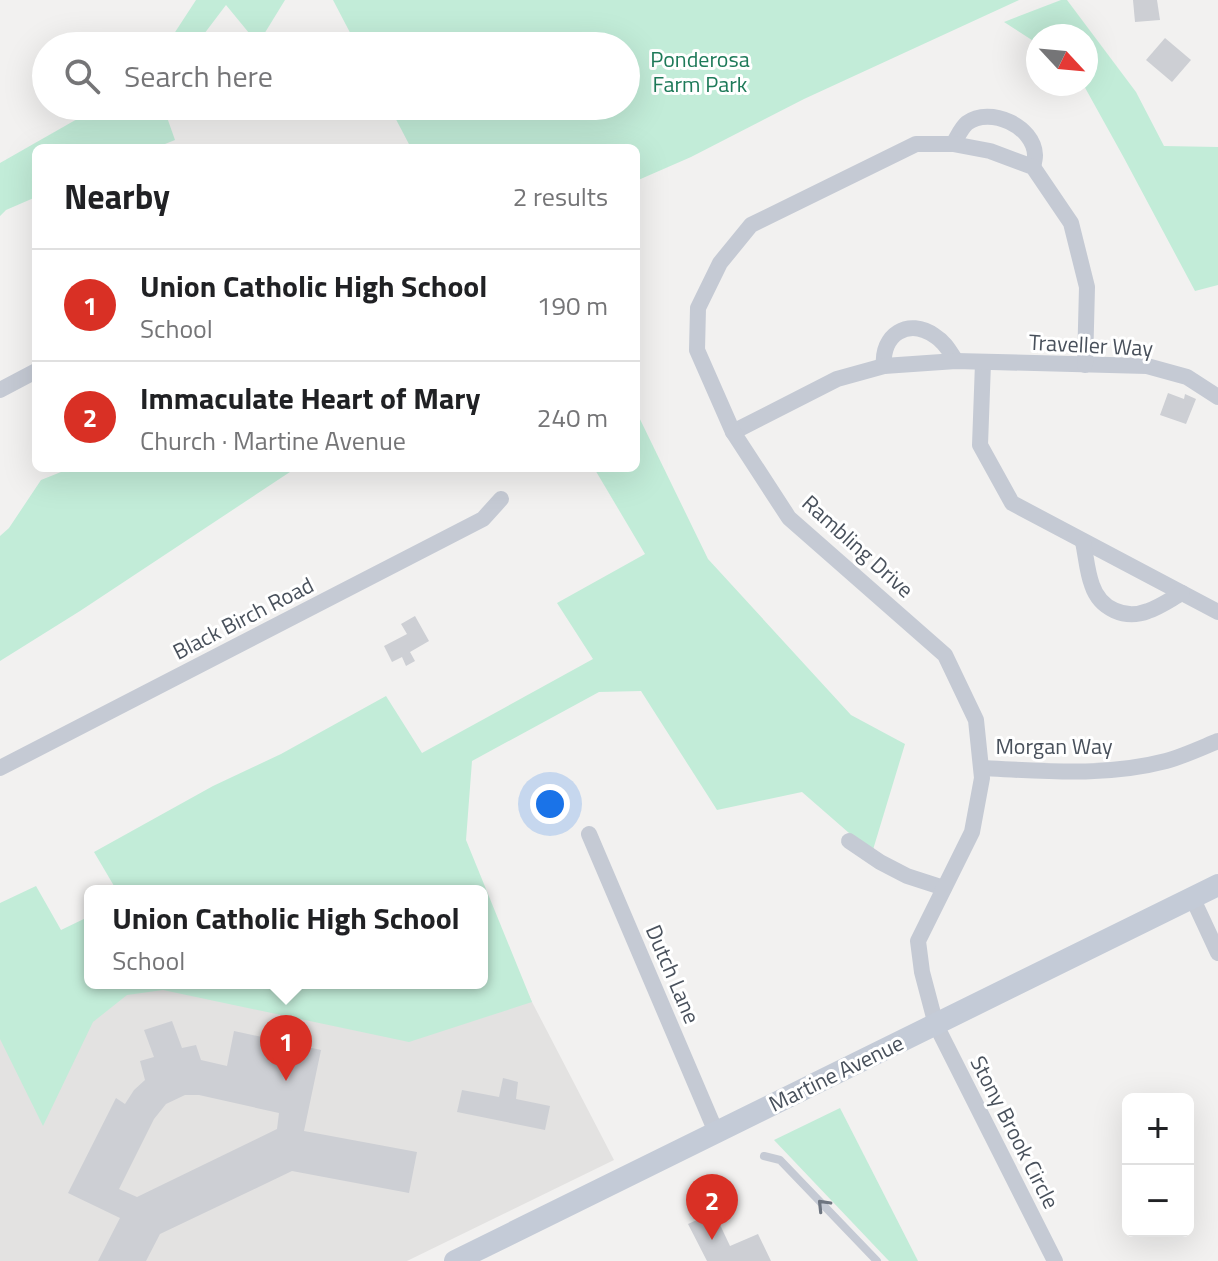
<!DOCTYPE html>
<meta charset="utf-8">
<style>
body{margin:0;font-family:"Titillium Web",sans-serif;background:#f6f6f6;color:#202124}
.controls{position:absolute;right:24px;bottom:24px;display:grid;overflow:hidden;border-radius:12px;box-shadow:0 8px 32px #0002}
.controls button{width:72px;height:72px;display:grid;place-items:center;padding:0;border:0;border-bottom:2px solid #e0e0e0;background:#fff;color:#202124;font:40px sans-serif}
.compass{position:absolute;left:1026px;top:24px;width:72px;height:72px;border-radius:50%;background:#fff;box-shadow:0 8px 32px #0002;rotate:116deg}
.you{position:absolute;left:550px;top:804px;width:28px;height:28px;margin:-20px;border:6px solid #fff;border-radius:50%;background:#1a73e8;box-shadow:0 0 0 12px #1a73e833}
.badge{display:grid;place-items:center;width:52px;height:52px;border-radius:50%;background:#d93025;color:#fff;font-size:26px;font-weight:700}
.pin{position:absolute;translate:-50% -66px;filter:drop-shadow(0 2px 4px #0008)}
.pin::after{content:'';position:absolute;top:42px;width:28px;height:24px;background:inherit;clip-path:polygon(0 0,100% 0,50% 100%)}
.popup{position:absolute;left:84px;top:885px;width:404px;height:104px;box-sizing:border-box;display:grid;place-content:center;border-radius:12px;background:#fff;filter:drop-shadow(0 2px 6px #0005);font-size:26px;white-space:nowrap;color:#757577}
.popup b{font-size:30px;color:#202124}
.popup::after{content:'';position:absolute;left:50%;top:100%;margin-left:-16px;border:16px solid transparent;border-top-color:#fff}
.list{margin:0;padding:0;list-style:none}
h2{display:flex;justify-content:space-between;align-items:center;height:104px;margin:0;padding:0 32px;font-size:34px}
h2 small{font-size:26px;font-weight:400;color:#757577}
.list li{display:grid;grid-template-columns:52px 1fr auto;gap:24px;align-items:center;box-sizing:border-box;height:112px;padding:0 32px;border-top:2px solid #e0e0e0}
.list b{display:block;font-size:30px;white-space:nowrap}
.list p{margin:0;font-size:26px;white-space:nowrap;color:#757577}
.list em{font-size:26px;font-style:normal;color:#757577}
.icon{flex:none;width:44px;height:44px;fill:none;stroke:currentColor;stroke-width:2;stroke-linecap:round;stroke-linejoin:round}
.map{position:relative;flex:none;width:1218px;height:1261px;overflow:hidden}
.search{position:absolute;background:#fff;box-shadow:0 8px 32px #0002;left:32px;top:32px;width:608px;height:88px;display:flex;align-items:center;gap:20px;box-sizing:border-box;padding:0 28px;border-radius:44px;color:#757577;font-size:30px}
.panel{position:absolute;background:#fff;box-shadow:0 8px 32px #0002;left:32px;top:144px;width:608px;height:328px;border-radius:12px}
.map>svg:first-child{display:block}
</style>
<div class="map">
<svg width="1218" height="1261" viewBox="0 0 1218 1261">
<rect width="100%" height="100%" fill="#f2f1f0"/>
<polygon fill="#e3e2e1" points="482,894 532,1002 614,1160 407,1261 0,1261 0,992 90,983 482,983"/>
<g fill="#c2ecd8">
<polygon points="196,0 285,0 258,44 226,5 195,46 166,46"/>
<polygon points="333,0 1019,0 804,99 691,157 636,181 636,148 411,148 389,106 626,106 626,46 357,46"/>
<polygon points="1061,0 1067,0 1136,92 1164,146 1218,147 1218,285 1195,291 1124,158 1083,84 1086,84 1086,36 1038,36 1038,44 1004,22"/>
<polygon points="100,106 163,106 175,140 155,148 36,148 36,197 6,210 0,216 0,163"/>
<polygon points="636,411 708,559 851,715 905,744 872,853 802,792 717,810 641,691 599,692 472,761 466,840 532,1002 409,1042 163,990 127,995 93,1022 43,1126 0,1039 0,903 36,886 61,930 90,916 90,983 482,983 482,891 117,891 94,852 213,786 281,754 386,696 422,753 593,659 557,603 645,554 594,468 636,468"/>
<polygon points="71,468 296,468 80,611 0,661 0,536 9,528 41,480"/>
<polygon points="840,1108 918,1261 889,1261 774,1140"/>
</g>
<g fill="#cdcfd4" fill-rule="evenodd">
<polygon points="1133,0 1157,0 1160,20 1135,22"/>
<polygon points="1165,38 1191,60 1172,82 1146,60"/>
<polygon points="1168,393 1184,399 1185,394 1196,399 1186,424 1160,415"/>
<polygon points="415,616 429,641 410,652 415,661 406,666 402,657 392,662 384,646 407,634 401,624"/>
<path d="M172,1021L182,1048L196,1045L201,1060L227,1066L234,1031L321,1050L304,1131L417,1152L409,1193L292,1171L160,1234L146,1261H98L120,1218L68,1193L116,1098L125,1104L134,1090L145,1080L140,1061L154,1057L144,1030ZM185,1095H199L279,1113L277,1129L137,1197L119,1189L154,1119L166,1104Z"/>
<polygon points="503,1078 518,1082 516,1099 550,1106 545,1130 457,1112 462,1090 499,1097"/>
<polygon points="714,1212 730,1246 758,1234 771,1261 707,1261 688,1224"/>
</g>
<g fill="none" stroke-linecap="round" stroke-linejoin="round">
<polyline stroke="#c5cad4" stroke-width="8" points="764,1156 780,1160 877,1261"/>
<g stroke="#c5cad4" stroke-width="16">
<path d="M953,144C957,138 961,128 967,123C990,106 1034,126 1035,155C1035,159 1034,163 1033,167"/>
<polyline points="983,363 980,445 1012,503 1218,612"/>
<path d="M884,366C881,335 908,317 935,336C945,342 950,352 956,361"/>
<polyline points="0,390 36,371"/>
<polyline points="733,432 837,379 884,366 956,361 1147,366 1187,377 1218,397"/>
<path d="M1083,542C1086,556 1087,572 1092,585C1100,609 1125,620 1148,611C1160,607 1171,599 1182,593"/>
<polyline points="0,768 483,519 501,499"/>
<path d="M982,768C1044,771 1105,777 1166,761C1184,756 1201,748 1218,741"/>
<polyline points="589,834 716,1132"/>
<polyline points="849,841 880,862 907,876 944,888"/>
<polyline points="1192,897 1218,953"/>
<polyline points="1055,1261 936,1025 922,972 918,941 972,832 982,778 976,720 945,655 789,518 733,432 697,350 698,308 720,263 751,225 916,144 953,144 990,151 1033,167 1071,223 1087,287 1085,365"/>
</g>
<polyline stroke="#c4cbd7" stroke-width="22" points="455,1261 1218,885"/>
</g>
<defs><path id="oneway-chevron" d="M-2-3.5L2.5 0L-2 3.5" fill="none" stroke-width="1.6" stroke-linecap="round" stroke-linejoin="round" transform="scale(2)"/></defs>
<use stroke="#6e7580" href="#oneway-chevron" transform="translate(823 1205) rotate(-134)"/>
<g text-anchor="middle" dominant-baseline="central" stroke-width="6" stroke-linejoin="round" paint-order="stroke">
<g font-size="22" fill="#1e7a59" stroke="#fff">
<text x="700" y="59">Ponderosa<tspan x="700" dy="25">Farm Park</tspan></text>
</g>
<g font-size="22" fill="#49515c" stroke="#fff">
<text transform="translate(1091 345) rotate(3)">Traveller Way</text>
<text transform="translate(858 546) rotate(42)">Rambling Drive</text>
<text transform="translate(243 618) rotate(-27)">Black Birch Road</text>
<text x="1054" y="746">Morgan Way</text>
<text transform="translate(673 974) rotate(67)">Dutch Lane</text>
<text transform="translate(836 1073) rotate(-26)">Martine Avenue</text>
<text transform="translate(1015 1132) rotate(63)">Stony Brook Circle</text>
</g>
</g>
</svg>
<div class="controls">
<button>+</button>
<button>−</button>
</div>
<svg class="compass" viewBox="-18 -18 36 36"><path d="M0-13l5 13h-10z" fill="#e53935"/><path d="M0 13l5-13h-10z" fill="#757577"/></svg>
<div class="you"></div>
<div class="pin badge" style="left:286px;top:1081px">1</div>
<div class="popup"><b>Union Catholic High School</b>School</div>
<div class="pin badge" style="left:712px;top:1240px">2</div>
<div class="search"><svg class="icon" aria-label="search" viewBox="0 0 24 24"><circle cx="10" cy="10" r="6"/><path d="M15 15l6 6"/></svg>Search here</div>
<section class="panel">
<h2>Nearby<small>2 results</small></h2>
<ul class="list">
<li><span class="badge">1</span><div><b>Union Catholic High School</b><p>School</p></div><em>190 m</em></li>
<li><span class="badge">2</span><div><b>Immaculate Heart of Mary</b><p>Church · Martine Avenue</p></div><em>240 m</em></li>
</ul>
</section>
</div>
